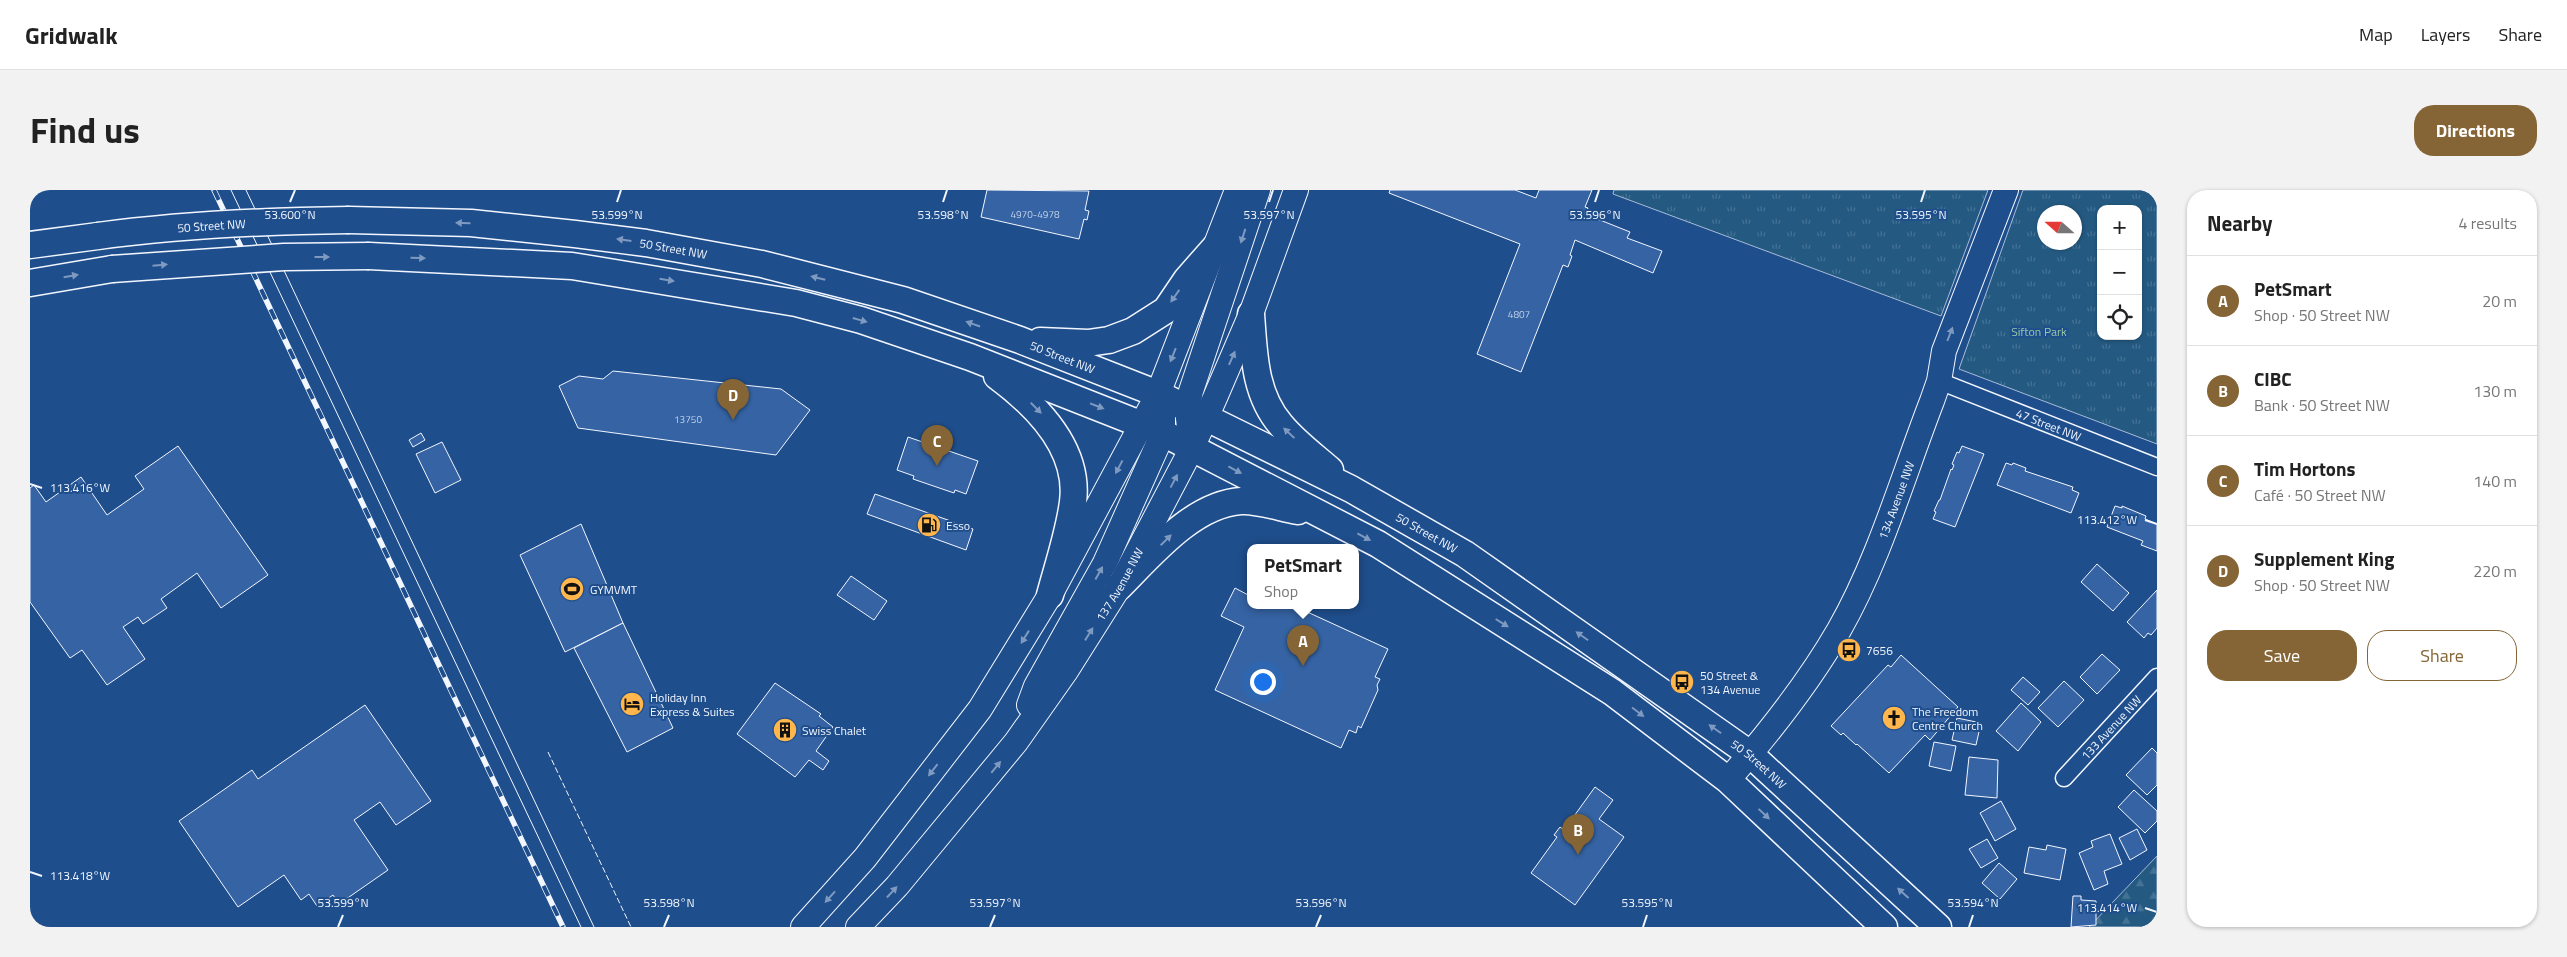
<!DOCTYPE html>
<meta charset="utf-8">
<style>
body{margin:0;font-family:"Titillium Web",sans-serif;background:#f2f2f2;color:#222}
.controls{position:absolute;right:15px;top:15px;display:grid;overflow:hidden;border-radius:10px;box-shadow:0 1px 4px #0004}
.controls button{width:45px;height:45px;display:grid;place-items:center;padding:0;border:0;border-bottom:1px solid #e0e0e0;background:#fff;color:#222;font:25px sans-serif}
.compass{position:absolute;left:2007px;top:15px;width:45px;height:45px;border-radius:50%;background:#fff;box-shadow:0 1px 4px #0004;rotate:291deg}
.you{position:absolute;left:1232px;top:491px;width:18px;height:18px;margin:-12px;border:4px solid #fff;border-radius:50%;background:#1a73e8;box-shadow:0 0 0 8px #1a73e833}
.badge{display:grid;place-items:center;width:32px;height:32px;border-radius:50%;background:#856535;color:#fff;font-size:16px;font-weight:700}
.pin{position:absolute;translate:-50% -41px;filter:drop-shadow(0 1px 2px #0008)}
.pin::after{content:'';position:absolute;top:26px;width:18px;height:15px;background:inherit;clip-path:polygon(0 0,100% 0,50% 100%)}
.popup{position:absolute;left:1217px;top:354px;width:112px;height:65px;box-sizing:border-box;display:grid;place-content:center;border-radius:10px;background:#fff;filter:drop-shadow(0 1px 4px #0005);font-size:16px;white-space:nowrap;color:#767676}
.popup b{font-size:19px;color:#222}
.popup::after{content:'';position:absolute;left:50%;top:100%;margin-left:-10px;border:10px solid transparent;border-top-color:#fff}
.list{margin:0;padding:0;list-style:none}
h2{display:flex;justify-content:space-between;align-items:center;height:65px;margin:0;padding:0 20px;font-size:21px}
h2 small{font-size:16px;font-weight:400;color:#767676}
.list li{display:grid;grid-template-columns:32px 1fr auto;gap:15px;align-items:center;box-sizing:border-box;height:90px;padding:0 20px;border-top:1px solid #e0e0e0}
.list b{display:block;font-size:19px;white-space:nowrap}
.list p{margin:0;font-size:16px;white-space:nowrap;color:#767676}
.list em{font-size:16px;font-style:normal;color:#767676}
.actions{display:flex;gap:10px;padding:15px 20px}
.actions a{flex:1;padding:11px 0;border:1px solid #856535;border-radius:20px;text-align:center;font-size:18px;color:#856535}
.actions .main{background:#856535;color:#fff}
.icon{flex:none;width:28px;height:28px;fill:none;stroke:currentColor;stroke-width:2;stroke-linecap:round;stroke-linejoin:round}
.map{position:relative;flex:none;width:2127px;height:737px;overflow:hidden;border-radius:20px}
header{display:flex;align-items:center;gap:30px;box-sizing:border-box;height:70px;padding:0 25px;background:#fff;border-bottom:1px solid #e0e0e0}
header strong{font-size:24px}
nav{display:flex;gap:28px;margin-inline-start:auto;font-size:18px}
.intro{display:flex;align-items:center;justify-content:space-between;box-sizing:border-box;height:120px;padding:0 30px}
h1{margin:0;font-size:35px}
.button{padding:12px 22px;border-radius:20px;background:#856535;color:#fff;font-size:18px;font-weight:700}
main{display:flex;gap:30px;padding:0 30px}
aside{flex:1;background:#fff;border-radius:20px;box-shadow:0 1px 4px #0004}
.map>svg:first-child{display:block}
</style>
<header>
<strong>Gridwalk</strong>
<nav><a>Map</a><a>Layers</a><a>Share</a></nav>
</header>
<div class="intro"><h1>Find us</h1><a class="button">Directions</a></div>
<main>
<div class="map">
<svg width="2127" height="737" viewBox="0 0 2127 737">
<defs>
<pattern id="forest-firs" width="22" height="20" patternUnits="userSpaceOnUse" patternTransform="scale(1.25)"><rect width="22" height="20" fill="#245a82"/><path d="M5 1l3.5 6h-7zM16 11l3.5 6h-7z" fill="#447295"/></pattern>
<pattern id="park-tufts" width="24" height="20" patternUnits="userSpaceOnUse" patternTransform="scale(1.25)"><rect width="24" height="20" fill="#245a82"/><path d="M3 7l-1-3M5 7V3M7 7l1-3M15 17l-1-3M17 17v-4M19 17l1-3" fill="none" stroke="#447295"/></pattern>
</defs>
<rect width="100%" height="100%" fill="#1f4e8c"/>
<polygon fill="url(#forest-firs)" stroke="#a8bbd7" points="2127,666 2127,737 2059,737"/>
<g fill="url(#park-tufts)" stroke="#a8bbd7" fill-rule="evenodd">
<polygon points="1584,0 1958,0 1911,126 1583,4"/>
<path d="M1993,0H2127V254L1929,179ZM2071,19H2108V146H2071ZM2014,22H2044V52H2014Z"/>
</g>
<g fill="#3563a3" stroke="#f2f6ff">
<polygon points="957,0 1059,1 1055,20 1059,21 1057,30 1054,29 1049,49 951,27"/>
<polygon points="1360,0 1485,0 1506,8 1509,0 1562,0 1555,17 1558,18 1555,24 1600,42 1597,48 1632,61 1623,83 1545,50 1540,65 1542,66 1538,77 1533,75 1491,182 1447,164 1490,54 1359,3"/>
<polygon points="583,181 751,199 780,220 746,265 548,238 529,196 549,186 573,189"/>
<polygon points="391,243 395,250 383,257 379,250"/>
<polygon points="878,247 948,271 936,304 925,300 924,303 883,289 884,286 867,280"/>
<polygon points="412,252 431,290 405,303 386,264"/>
<polygon points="148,256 238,385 191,418 167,383 131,409 137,418 113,434 108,427 93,437 115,469 77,495 52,460 40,468 0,412 0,298 4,295 16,312 51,287 77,325 114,299 105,286"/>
<polygon points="1932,256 1954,264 1925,337 1903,329 1906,322 1904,321 1909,310 1910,310 1921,279 1922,280 1924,275 1922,274 1927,262 1929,263"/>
<polygon points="1976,273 1982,275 1983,273 1996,278 1995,281 2043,297 2042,300 2049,303 2041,323 1967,295"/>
<polygon points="845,304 943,339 936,360 837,324"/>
<polygon points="2085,316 2092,318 2092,316 2116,326 2115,329 2127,334 2127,361 2111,355 2113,351 2077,337"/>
<polygon points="551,334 593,433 535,462 490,365"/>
<polygon points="2067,374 2099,403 2083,421 2051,392"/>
<polygon points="821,386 857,411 844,430 807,405"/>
<polygon points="1205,398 1220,406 1220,415 1262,415 1358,459 1345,487 1350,489 1347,495 1348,500 1331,538 1328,536 1326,543 1319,540 1311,558 1185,500 1214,437 1191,426"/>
<polygon points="2127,400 2127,438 2121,445 2118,443 2114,448 2097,432"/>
<polygon points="593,433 643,538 597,562 544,458"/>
<polygon points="2072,464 2090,480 2067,504 2050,487"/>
<polygon points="1871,465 1928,517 1900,550 1895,545 1859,583 1827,554 1826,555 1813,543 1811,545 1801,536 1858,475 1861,477"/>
<polygon points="1993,487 2010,502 1998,515 1981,500"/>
<polygon points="2034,491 2054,510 2028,537 2008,518"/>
<polygon points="745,493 791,524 789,526 803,537 786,561 799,571 793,580 779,570 765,587 707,544"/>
<polygon points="1991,513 2011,532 1988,561 1966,541"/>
<polygon points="335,515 401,611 366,635 350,612 324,630 358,680 309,714 303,705 287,716 279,704 271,710 254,685 208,717 149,631 222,580 228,589"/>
<polygon points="1927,528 1951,533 1946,555 1922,550"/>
<polygon points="1904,552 1926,556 1921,581 1899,576"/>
<polygon points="2122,558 2127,563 2127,595 2117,605 2096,585"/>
<polygon points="1939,567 1968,570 1967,608 1935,605"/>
<polygon points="1565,597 1583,610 1569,629 1594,647 1545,715 1501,683 1527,647 1524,645 1530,637 1534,640"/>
<polygon points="2104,600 2127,621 2127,631 2115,643 2088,617"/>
<polygon points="1971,611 1986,639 1965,651 1950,623"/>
<polygon points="2107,639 2117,660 2100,670 2089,648"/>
<polygon points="2080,644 2092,674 2074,681 2078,694 2064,700 2049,663 2063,657 2061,651"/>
<polygon points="1957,649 1968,668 1951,678 1939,659"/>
<polygon points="2017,655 2036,659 2030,690 1994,683 1999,657 2016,660"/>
<polygon points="1969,673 1987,689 1970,709 1952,693"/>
<polygon points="2043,706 2051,706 2051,710 2066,711 2066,735 2041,737"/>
</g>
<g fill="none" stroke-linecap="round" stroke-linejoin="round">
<g stroke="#f2f6ff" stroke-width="19">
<g id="street">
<path id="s1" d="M1909,191L2127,277"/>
<path id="s2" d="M2034,588L2127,487"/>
</g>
</g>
<g stroke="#f2f6ff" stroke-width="26">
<g id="secondary">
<polyline points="1159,237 1157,220 1161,201 1228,0"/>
<polyline points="999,515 1006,496 1075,373 1133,243 1133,225"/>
<path id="s3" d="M1698,590C1738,544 1778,494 1809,440C1849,370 1873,286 1902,211L1909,191L1914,161L1976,0"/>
<polyline points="773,737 835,668 950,519 1020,405 1128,204 1207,0"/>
<path id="s4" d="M828,737L867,696L986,552L1036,481L1089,397L1162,258L1184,210L1221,124L1266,0"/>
</g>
</g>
<g stroke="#f2f6ff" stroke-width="29">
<g id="primary">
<path id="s5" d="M319,30L441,33L545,44L616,53L732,74L873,110L990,150L1128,204L1321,299L1435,364L1720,564L1908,737"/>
<polyline points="0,55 68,46"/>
<polyline points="339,66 542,76 766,113 831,130 940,167 1133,243 1348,354 1582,502 1698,590 1854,737"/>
<polyline points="0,93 82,79"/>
<path d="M1221,124C1224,163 1224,204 1251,235C1265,252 1284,266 1300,280"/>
<polyline points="1010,151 1058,153 1079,150 1103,141 1136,120 1157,89 1187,55"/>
<path d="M967,186C1006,215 1050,258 1043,312C1039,343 1028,375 1020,405"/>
<path d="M1089,397C1121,365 1163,314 1211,311C1228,310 1251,318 1268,321"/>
</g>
</g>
<use href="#street" stroke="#1f4e8c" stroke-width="16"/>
<use href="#secondary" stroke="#1f4e8c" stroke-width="24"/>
<use href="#primary" stroke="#1f4e8c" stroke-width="26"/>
<g stroke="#f2f6ff" stroke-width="1">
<polyline points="201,0 551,737"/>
<polyline points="216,0 564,737"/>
</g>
<g stroke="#f2f6ff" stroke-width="5.5">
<polyline id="rail" points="184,0 533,737"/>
</g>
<use href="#rail" stroke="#1f4e8c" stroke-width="4" stroke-dasharray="11" stroke-linecap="butt"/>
<g stroke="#f2f6ff" stroke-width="29" stroke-linecap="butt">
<g id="primary-bridge">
<path id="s6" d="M68,46C151,35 235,31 319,30"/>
<polyline points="82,79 254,67 339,66"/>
</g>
</g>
<use href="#primary-bridge" stroke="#1f4e8c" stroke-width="26"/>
<polyline stroke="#f2f6ff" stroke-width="1" stroke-dasharray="6 2.5" stroke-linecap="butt" points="518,562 601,737"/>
</g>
<defs><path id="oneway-solid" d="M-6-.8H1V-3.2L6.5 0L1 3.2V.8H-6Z" transform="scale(1.25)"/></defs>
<g fill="#7e9ac0">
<use href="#oneway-solid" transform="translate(433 33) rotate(-178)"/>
<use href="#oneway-solid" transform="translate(1213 46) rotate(108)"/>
<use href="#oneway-solid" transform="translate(594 50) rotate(-172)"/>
<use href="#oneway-solid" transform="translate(292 67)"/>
<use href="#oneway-solid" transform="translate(388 68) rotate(2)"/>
<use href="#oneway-solid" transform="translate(130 75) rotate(-5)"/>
<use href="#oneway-solid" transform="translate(41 86) rotate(-10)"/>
<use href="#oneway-solid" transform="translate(788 88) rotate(-166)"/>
<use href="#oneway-solid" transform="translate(637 90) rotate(9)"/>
<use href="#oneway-solid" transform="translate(1145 106) rotate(125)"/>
<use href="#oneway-solid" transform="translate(830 130) rotate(16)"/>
<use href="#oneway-solid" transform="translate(943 134) rotate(-161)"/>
<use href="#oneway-solid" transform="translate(1920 144) rotate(-69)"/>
<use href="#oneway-solid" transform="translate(1143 165) rotate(112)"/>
<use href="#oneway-solid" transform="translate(1202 168) rotate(-66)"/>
<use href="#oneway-solid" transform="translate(1067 216) rotate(21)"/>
<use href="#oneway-solid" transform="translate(1006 218) rotate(45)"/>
<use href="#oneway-solid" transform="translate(1259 243) rotate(-137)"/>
<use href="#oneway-solid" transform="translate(1089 277) rotate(118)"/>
<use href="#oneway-solid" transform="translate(1205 280) rotate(28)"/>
<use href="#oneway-solid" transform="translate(1144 291) rotate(-62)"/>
<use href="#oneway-solid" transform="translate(1334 347) rotate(28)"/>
<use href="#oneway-solid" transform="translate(1136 350) rotate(-45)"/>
<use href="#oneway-solid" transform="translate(1069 383) rotate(-61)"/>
<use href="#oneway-solid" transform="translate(1472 433) rotate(32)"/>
<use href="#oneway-solid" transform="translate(1059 444) rotate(-58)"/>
<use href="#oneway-solid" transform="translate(1552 446) rotate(-145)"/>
<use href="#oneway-solid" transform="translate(995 447) rotate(122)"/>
<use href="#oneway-solid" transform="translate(1608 522) rotate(37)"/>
<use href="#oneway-solid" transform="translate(1685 539) rotate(-145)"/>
<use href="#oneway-solid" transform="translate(966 577) rotate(-51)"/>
<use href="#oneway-solid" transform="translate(903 580) rotate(128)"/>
<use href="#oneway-solid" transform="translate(1734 624) rotate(43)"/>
<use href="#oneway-solid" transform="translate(862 702) rotate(-47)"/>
<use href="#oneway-solid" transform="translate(1873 703) rotate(-138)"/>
<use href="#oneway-solid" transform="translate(800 707) rotate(132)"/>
</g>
<path fill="none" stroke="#f2f6ff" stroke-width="2" d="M260,12L265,0M587,12L591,0M913,12L917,0M1239,12L1243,0M1565,12L1569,0M1891,12L1895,0M0,294L12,298M2115,330L2127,334M0,682L12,686M2115,718L2127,722M308,737L313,725M634,737L639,725M960,737L965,725M1286,737L1291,725M1613,737L1617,725M1939,737L1943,725"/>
<defs>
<g id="fuel-disc" transform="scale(1.25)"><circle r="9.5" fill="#ffb74d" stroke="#1f4e8c"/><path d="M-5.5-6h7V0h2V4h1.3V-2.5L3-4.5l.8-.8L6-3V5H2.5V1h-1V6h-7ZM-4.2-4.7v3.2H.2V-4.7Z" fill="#111"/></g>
<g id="stadium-disc" transform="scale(1.25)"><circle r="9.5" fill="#ffb74d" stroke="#1f4e8c"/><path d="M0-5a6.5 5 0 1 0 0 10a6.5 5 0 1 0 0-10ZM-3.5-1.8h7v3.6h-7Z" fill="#111"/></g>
<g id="bus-disc" transform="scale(1.25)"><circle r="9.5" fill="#ffb74d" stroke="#1f4e8c"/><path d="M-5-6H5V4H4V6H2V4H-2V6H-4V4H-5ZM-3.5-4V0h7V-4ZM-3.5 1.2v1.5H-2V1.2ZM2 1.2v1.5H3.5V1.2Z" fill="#111"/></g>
<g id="hotel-disc" transform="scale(1.25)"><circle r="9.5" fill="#ffb74d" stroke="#1f4e8c"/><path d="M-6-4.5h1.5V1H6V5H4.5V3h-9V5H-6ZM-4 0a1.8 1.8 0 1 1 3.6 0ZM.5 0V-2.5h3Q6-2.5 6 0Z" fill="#111"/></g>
<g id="church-disc" transform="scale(1.25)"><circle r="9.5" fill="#ffb74d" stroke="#1f4e8c"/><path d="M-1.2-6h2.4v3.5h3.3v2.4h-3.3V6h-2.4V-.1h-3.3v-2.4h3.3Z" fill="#111"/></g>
<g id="building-disc" transform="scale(1.25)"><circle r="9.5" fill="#ffb74d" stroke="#1f4e8c"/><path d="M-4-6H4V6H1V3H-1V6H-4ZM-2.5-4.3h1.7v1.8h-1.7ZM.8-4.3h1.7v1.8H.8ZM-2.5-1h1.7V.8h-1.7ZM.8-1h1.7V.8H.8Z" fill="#111"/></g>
</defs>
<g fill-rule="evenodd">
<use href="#fuel-disc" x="899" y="335"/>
<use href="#stadium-disc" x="542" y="399"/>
<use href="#bus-disc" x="1819" y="460"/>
<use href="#bus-disc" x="1652" y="492"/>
<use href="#hotel-disc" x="602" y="514"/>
<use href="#church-disc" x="1864" y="528"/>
<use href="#building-disc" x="755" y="540"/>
</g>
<g text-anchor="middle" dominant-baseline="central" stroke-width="4" stroke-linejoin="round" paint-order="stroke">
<g font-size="10" fill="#c3d1e8">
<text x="1005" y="24">4970-4978</text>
<text x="1489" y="124">4807</text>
<text x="658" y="229">13750</text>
</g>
<g font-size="12" fill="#f2f6ff" stroke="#1f4e8c">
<text stroke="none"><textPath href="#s6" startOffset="114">50 Street NW</textPath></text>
<text stroke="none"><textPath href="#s5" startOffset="326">50 Street NW</textPath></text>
<text stroke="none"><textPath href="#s5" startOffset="731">50 Street NW</textPath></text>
<text stroke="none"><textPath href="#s1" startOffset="118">47 Street NW</textPath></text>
<text stroke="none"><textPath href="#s3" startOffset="329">134 Avenue NW</textPath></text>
<text stroke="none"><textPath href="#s5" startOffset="1136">50 Street NW</textPath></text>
<text stroke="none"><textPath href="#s4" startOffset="432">137 Avenue NW</textPath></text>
<text stroke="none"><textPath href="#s2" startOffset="69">133 Avenue NW</textPath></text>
<text stroke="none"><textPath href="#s5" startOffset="1541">50 Street NW</textPath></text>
</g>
<g font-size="12" fill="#97c8a6" stroke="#1f4e8c">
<text x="2009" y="141">Sifton Park</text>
</g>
<g font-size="12" fill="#f2f6ff" stroke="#1f4e8c" text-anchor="start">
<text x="916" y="335">Esso</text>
<text x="560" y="399">GYMVMT</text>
<text x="1836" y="460">7656</text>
<text x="1670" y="485">50 Street &amp;<tspan x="1670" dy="14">134 Avenue</tspan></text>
<text x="620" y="507">Holiday Inn<tspan x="620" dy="14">Express &amp; Suites</tspan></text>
<text x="1882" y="521">The Freedom<tspan x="1882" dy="14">Centre Church</tspan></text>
<text x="772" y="540">Swiss Chalet</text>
</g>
</g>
<g font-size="12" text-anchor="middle" fill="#f2f6ff" stroke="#1f4e8c" stroke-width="4" stroke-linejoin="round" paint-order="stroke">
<text x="1891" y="29">53.595°N</text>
<text x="260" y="29">53.600°N</text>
<text x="587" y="29">53.599°N</text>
<text x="913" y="29">53.598°N</text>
<text x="1239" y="29">53.597°N</text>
<text x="1565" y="29">53.596°N</text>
<text x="50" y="302">113.416°W</text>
<text x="2077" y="334">113.412°W</text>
<text x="50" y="690">113.418°W</text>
<text x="313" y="717">53.599°N</text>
<text x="639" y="717">53.598°N</text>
<text x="965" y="717">53.597°N</text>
<text x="1291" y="717">53.596°N</text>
<text x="1617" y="717">53.595°N</text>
<text x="1943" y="717">53.594°N</text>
<text x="2077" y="722">113.414°W</text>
</g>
</svg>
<div class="controls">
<button>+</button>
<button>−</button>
<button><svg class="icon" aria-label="locate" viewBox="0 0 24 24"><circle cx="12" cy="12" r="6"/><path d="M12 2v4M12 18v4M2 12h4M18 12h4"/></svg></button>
</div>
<svg class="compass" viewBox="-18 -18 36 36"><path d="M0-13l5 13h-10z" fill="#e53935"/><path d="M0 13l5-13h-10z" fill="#767676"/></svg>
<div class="you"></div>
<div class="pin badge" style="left:1273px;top:476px">A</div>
<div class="popup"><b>PetSmart</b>Shop</div>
<div class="pin badge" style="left:1548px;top:665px">B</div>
<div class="pin badge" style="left:907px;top:276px">C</div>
<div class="pin badge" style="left:703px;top:230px">D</div>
</div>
<aside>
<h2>Nearby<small>4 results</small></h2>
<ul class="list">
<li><span class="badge">A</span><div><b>PetSmart</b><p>Shop · 50 Street NW</p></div><em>20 m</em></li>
<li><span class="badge">B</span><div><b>CIBC</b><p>Bank · 50 Street NW</p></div><em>130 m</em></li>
<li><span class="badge">C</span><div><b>Tim Hortons</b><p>Café · 50 Street NW</p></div><em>140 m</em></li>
<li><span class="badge">D</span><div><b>Supplement King</b><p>Shop · 50 Street NW</p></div><em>220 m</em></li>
</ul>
<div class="actions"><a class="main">Save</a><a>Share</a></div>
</aside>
</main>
